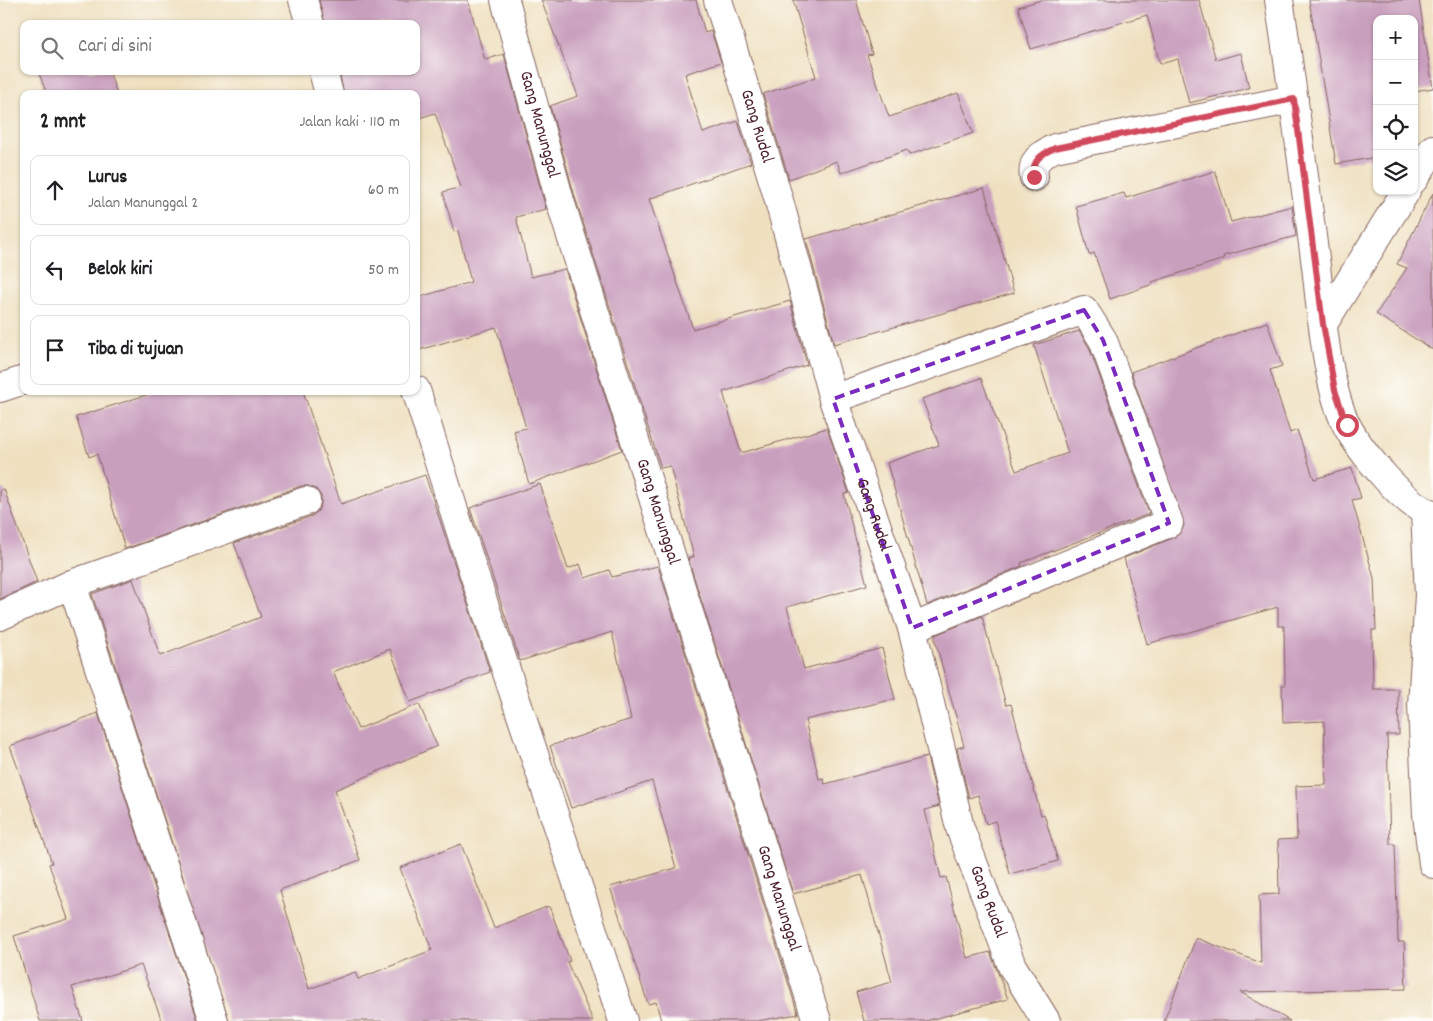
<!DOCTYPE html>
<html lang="id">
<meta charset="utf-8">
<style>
body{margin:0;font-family:Dekko,sans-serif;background:#f2f2f2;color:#202124}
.controls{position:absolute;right:15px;top:15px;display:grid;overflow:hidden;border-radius:10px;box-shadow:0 1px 4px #0004}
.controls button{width:45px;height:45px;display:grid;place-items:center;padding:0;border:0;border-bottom:1px solid #e0e0e0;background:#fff;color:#202124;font:25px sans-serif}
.stop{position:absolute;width:15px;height:15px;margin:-11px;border:4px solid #d1495b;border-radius:50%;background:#fff}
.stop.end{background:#d1495b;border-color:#fff;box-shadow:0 1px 5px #0008}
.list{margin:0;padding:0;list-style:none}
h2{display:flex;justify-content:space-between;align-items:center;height:65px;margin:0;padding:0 20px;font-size:21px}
h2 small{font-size:16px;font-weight:400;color:#757577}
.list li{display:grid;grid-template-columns:32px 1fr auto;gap:15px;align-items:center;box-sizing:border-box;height:70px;margin:0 10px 10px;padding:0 10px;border:1px solid #e0e0e0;border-radius:10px}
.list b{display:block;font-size:19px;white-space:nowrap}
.list p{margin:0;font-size:16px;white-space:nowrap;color:#757577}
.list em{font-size:16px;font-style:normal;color:#757577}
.icon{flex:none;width:28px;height:28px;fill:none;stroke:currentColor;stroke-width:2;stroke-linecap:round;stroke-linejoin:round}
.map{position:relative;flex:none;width:1433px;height:1021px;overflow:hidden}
.search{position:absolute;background:#fff;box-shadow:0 1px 4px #0004;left:20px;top:20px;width:400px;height:55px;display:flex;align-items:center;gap:12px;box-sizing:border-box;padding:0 18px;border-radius:10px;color:#757577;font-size:19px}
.panel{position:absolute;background:#fff;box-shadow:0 1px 4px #0004;left:20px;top:90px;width:400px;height:305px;border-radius:10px}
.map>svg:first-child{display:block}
</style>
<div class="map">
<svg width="1433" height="1021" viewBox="0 0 1433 1021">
<rect width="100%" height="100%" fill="#fdfcf7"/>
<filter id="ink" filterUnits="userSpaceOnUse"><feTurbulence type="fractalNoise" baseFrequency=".02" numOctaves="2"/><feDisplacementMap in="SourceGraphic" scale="10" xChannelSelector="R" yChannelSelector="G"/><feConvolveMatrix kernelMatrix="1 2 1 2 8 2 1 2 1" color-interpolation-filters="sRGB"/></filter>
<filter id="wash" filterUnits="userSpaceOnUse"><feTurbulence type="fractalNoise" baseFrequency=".0096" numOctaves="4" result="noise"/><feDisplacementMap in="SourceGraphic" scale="20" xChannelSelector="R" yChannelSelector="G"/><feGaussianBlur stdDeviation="1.12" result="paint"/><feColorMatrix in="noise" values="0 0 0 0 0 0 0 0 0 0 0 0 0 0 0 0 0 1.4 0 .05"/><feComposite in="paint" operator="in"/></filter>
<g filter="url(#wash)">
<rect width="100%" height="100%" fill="#efe0c0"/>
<g id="blocks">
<g fill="#c99fbe">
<polygon points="319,0 468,0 485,60 504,54 546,209 516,217 531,277 565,269 622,450 529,484 514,431 526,428 496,327 416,351 416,298 471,282 458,231 454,232 443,192 461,187 435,113 416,119 416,94 344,94 339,71 416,71 416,24 325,24"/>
<polygon points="541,0 696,0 705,33 711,31 721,62 685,74 703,133 738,121 751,163 649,199 693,329 790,301 807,365 723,392 741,453 827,428 849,493 844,494 867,585 787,607 804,669 882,648 895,699 805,720 819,779 823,778 825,784 927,757 939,806 925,810 941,878 946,877 967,958 990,952 1008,999 926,1021 864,1021 856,992 892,982 862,875 793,894 688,558 694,557 670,466 661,468 575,197 550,106 578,96"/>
<polygon points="793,0 856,0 872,54 867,55 889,117 958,93 973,133 909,155 907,150 841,173 837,161 789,179 763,94 816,77"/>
<polygon points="1041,0 1199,0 1216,60 1241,53 1249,88 1189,103 1178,59 1160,64 1147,15 1031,49 1018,7"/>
<polygon points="1309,0 1419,0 1433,88 1414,91 1414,19 1377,19 1377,157 1336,164"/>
<polygon points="38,71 109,71 117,94 47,94"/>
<polygon points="1215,171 1231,222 1292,206 1296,236 1223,256 1224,259 1152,282 1153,284 1110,299 1094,253 1089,255 1076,206 1124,193 1126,198"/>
<polygon points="984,188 1014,293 834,344 806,239"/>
<polygon points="1433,193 1433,350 1376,314 1407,268 1397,264"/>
<polygon points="1267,322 1282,366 1270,370 1290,433 1297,430 1314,479 1352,468 1361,498 1352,500 1374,578 1376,630 1372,630 1373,689 1398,689 1399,735 1387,735 1390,844 1395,844 1398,942 1404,942 1406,989 1240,992 1290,1021 1164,1021 1196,938 1261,963 1259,895 1279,894 1278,840 1297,839 1296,786 1326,785 1324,721 1283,723 1282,685 1285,685 1284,626 1278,626 1278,607 1147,644 1124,558 1175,537 1181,532 1184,525 1131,372"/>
<polygon points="1079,331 1089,347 1149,514 1021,563 1022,566 927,605 887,463 939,445 922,399 981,378 1016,471 1068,453 1034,345"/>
<polygon points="159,391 303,391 341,504 425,475 490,672 410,702 390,649 333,672 358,729 419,704 437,746 335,790 360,860 280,890 309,989 355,972 358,979 432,950 400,868 461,844 494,928 549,906 570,961 567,962 593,1021 229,1021 92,594 133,579 160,656 261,617 234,543 312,516 318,511 321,504 321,496 316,489 308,486 301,486 125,549 97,454 89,457 76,417"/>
<polygon points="540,484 568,569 580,564 585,578 609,570 612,577 658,566 798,1014 757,1021 661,1021 656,1002 648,1004 610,887 676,868 652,781 571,808 550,746 631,719 612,632 520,661 470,508"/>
<polygon points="4,489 37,582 0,599 0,490"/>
<polygon points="982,616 1006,705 1011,704 1041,815 1044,814 1058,861 1010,874 995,821 986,824 978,795 969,798 957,748 964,746 935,640 935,635"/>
<polygon points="98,713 198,1021 162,1021 141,965 72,987 83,1021 40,1021 14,936 68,919 49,864 52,863 10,746"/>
</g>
</g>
</g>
<g filter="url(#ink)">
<use href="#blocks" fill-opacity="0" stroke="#84635f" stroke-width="1"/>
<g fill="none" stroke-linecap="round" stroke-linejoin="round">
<g stroke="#84635f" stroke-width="30">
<g id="minor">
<polyline points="303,0 310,24"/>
<path id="s1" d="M505,0L560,201L817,1021"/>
<path id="s2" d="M718,0L778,197L833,399L912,628L960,828L1012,966L1046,1021"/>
<path d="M1279,0C1293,89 1304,177 1316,266C1321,310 1327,388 1347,426C1360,450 1406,508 1433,514"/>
<polyline points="323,71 329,94"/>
<path d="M1034,177C1031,161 1041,154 1055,148L1294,99"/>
<polyline points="1414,179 1433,149"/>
<polyline points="1323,324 1406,191"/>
<polyline points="0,388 24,380"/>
<polyline points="416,390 475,577 623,1021"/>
<polyline points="833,399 1084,310 1103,340 1169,523 912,628"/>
<polyline points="1425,512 1429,595 1422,705 1427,815 1433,864"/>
<polyline points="72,584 306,501"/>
<polyline points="0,616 72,584 214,1021"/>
</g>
</g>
<use href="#minor" stroke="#fff" stroke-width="28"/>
</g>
</g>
<g fill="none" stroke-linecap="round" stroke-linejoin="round" filter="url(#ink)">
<path stroke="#d1495b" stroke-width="6" d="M1034,177C1031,161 1041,154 1055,148L1294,99L1323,324L1335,390L1347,425"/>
</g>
<path fill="none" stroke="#7b2cbf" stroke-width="4" stroke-dasharray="10 6" stroke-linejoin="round" d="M1084,310L1103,340L1169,523L912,628L833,399Z"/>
<g text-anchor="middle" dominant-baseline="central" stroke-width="4" stroke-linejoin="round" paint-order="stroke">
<g font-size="18" fill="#4a1f2b" stroke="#fdfcf7">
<text stroke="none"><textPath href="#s1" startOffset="129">Gang Manunggal</textPath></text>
<text stroke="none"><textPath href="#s2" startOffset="132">Gang Rudal</textPath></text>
<text stroke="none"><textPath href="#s1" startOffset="534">Gang Manunggal</textPath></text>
<text stroke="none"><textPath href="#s2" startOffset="538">Gang Rudal</textPath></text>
<text stroke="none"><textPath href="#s1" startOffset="939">Gang Manunggal</textPath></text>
<text stroke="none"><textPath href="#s2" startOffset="942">Gang Rudal</textPath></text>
</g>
</g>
</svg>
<div class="controls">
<button>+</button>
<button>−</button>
<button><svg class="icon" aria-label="locate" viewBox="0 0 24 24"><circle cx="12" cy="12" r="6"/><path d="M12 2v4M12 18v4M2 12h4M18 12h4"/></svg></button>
<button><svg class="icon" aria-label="layers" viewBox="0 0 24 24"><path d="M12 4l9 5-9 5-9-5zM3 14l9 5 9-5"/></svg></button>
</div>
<div class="stop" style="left:1347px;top:425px"></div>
<div class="stop end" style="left:1034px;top:177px"></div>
<div class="search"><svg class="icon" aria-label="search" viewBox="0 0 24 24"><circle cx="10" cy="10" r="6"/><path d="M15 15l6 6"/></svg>Cari di sini</div>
<section class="panel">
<h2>2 mnt<small>Jalan kaki · 110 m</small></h2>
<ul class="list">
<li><svg class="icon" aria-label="ahead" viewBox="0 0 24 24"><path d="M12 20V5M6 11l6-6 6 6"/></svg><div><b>Lurus</b><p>Jalan Manunggal 2</p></div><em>60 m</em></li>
<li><svg class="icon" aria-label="left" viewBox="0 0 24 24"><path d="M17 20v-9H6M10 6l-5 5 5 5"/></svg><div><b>Belok kiri</b></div><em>50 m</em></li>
<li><svg class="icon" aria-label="arrive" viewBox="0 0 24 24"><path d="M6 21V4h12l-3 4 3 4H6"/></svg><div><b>Tiba di tujuan</b></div></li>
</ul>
</section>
</div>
